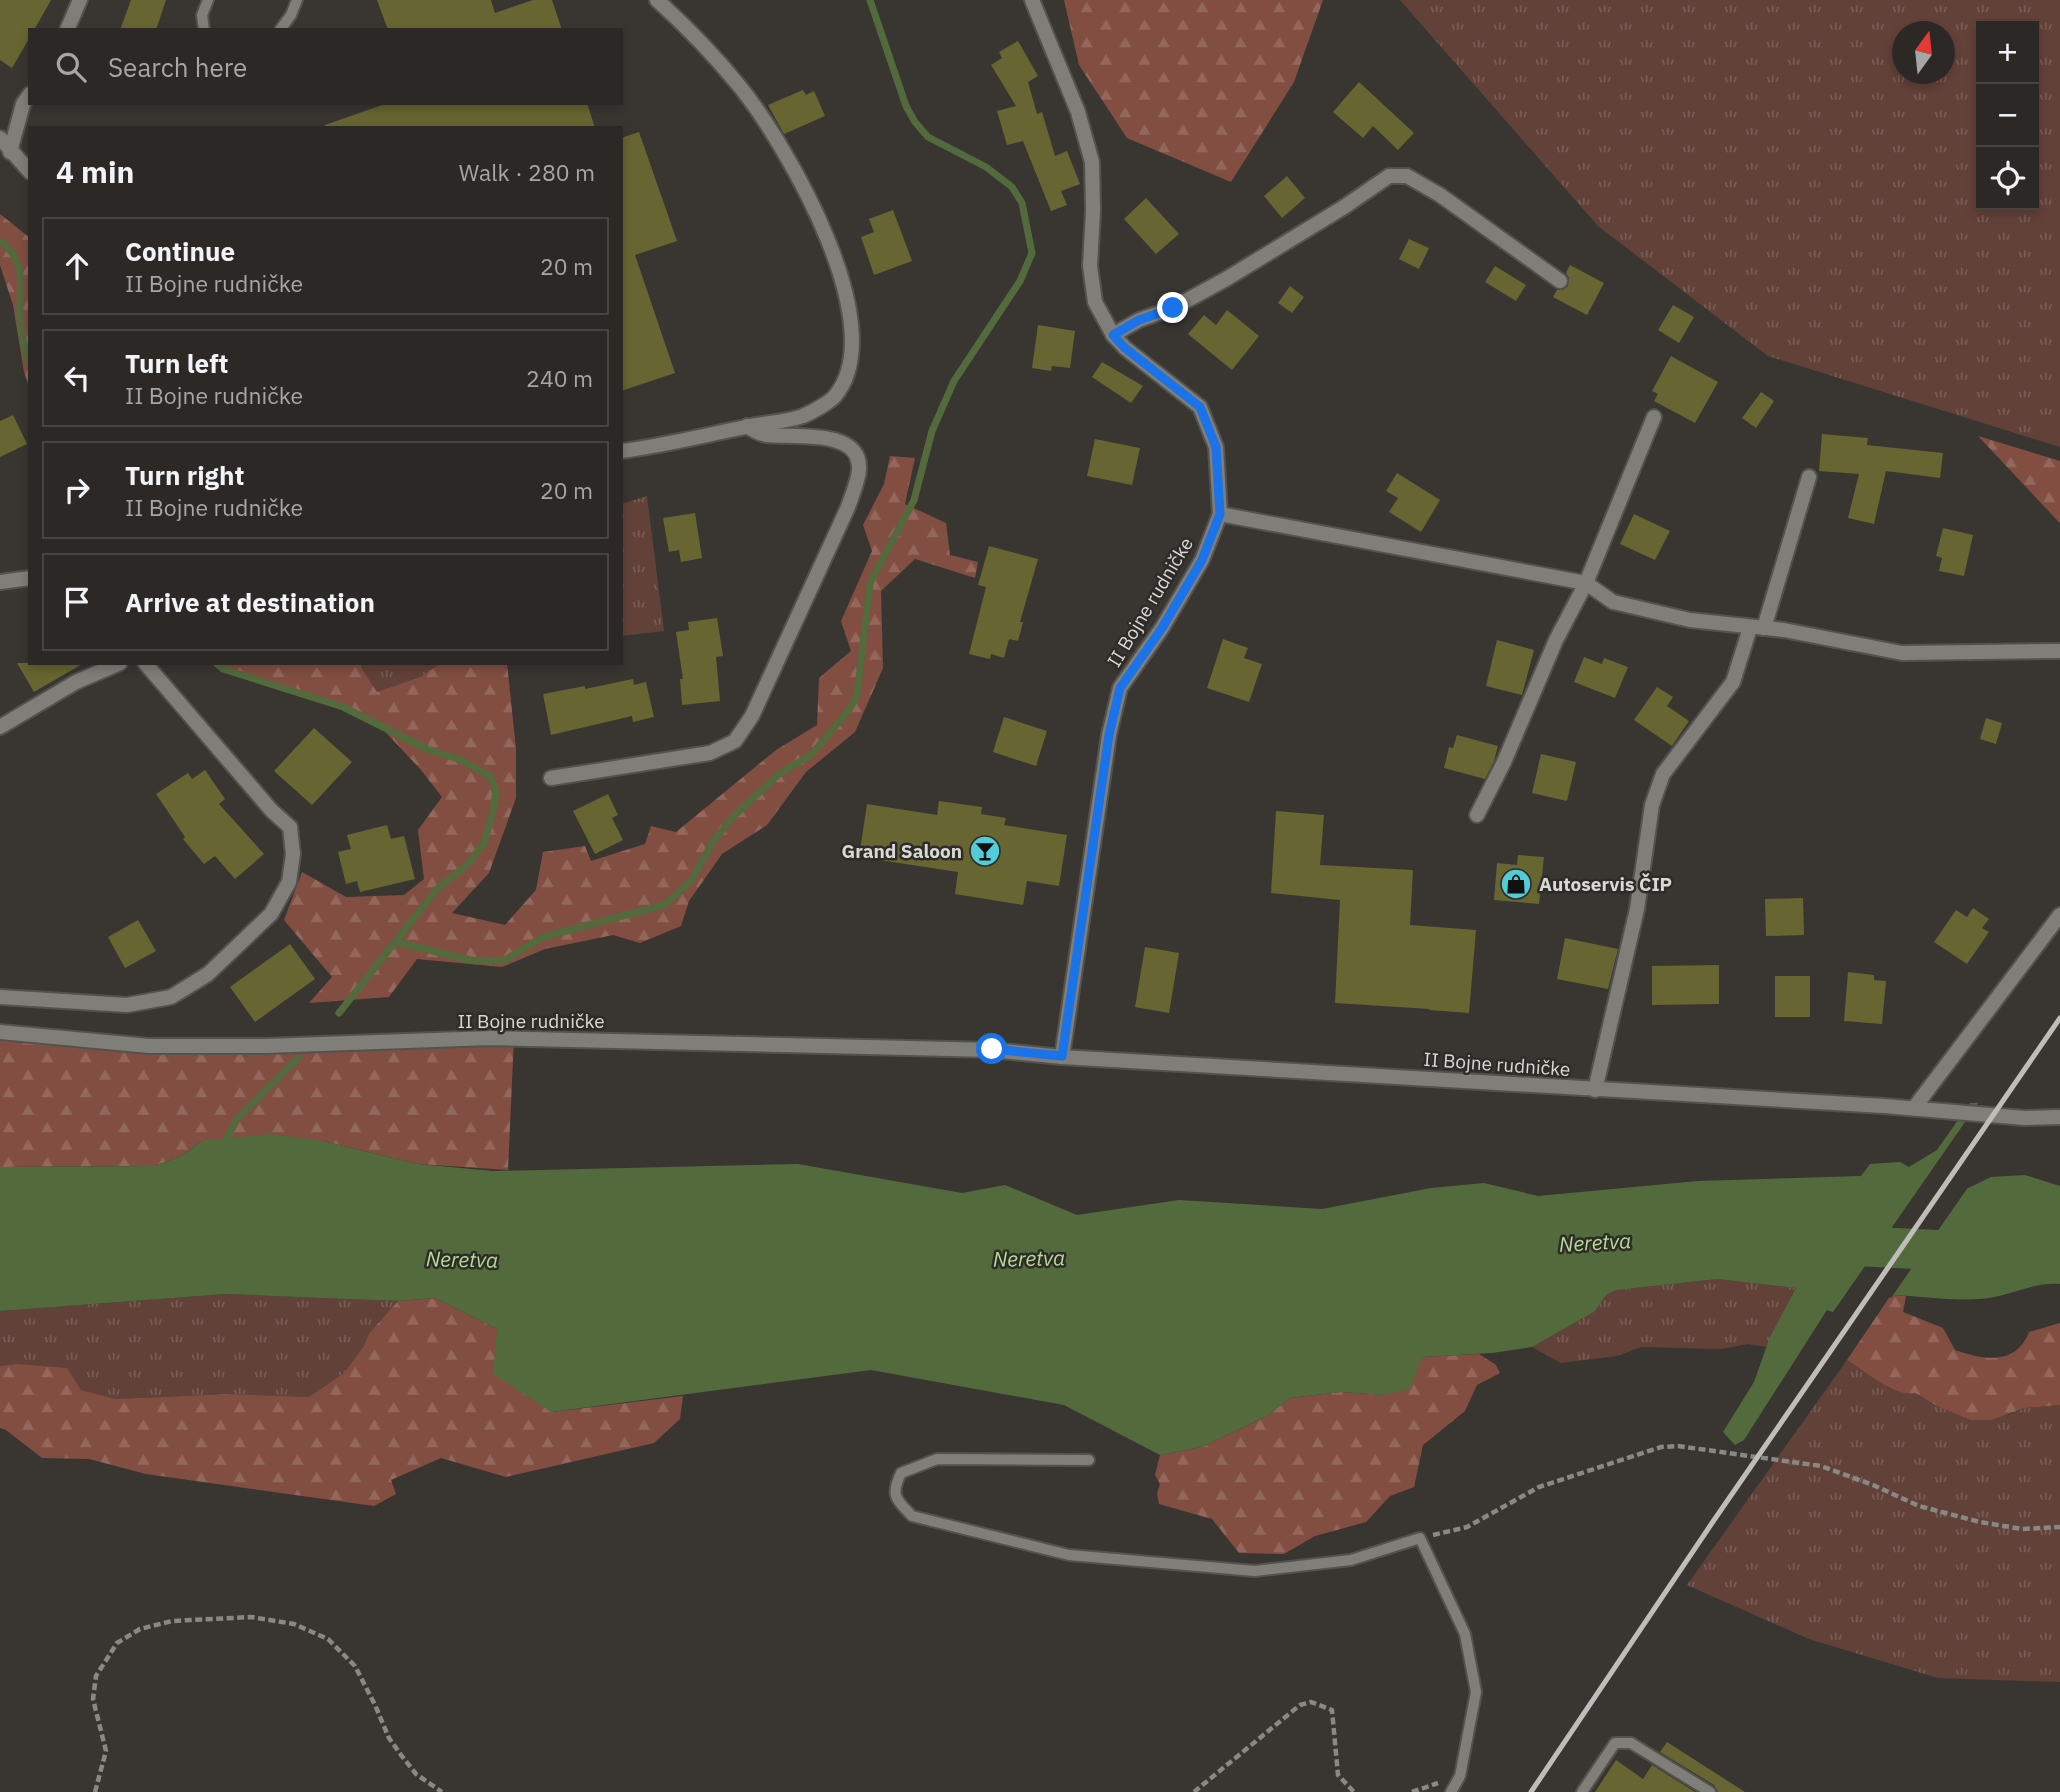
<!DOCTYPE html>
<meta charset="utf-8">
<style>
body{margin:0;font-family:"IBM Plex Sans",sans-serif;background:#33302e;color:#f1f3f6}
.controls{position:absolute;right:21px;top:21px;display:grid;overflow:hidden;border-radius:0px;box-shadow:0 4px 10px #0003}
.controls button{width:63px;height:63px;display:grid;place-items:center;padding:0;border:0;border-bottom:2px solid #474443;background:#2b2826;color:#f1f3f6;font:35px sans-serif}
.compass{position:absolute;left:1892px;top:21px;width:63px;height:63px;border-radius:50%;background:#2b2826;box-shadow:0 4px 10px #0003;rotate:15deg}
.stop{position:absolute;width:21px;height:21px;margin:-16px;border:5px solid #1a73e8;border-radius:50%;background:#fff}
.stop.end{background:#1a73e8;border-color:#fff;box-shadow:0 2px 7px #0008}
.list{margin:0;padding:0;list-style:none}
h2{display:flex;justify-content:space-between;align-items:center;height:91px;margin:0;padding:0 28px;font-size:30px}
h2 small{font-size:23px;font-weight:400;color:#a6a6a7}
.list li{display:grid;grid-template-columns:46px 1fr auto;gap:21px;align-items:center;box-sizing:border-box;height:98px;margin:0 14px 14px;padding:0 14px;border:2px solid #474443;border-radius:0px}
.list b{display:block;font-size:26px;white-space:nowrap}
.list p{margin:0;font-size:23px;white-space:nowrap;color:#a6a6a7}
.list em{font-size:23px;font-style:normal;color:#a6a6a7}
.icon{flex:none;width:38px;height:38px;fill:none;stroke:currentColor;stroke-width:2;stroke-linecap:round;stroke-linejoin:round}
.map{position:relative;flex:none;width:2060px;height:1792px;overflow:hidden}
.search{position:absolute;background:#2b2826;box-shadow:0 4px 10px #0003;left:28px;top:28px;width:595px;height:77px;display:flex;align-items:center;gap:18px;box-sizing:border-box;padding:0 24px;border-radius:0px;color:#a6a6a7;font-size:26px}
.panel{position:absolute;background:#2b2826;box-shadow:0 4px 10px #0003;left:28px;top:126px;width:595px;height:539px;border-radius:0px}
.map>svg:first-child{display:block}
</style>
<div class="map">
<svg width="2060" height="1792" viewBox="0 0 2060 1792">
<defs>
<pattern id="grass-tufts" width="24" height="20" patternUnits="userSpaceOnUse" patternTransform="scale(1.75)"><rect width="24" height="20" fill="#624139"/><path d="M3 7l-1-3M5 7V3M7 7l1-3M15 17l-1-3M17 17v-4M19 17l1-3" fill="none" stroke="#785c55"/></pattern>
<pattern id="forest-firs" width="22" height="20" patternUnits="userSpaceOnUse" patternTransform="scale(1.75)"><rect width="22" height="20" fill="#824e42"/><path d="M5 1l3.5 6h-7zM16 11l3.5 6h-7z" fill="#93675c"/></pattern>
</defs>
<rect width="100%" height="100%" fill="#393632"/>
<g fill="url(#grass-tufts)" fill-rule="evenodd">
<path d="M1400,0H2060V447L1768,356L1598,226ZM1981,26H2034V205H1981ZM1902,32H1944V74H1902Z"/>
<polygon points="647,496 664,631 621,636 621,504"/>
<polygon points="362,663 441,663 420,677 377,692 361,667"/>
<polygon points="1718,1279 1796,1288 1767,1347 1748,1344 1721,1349 1641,1347 1617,1356 1561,1363 1532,1347 1594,1312 1607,1294 1617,1290"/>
<polygon points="226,1294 398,1301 370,1332 363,1347 344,1373 309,1397 229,1394 116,1399 81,1390 16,1364 0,1366 0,1311"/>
<polygon points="1847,1360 1890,1388 1914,1393 1937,1406 1970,1420 2008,1415 2025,1408 2060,1405 2060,1682 1938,1678 1809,1639 1687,1585"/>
</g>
<g fill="url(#forest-firs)">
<polygon points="1064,0 1323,0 1294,82 1231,182 1127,138 1079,65"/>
<polygon points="0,214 30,238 30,390 24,372 13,305 0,265"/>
<polygon points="1978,436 2060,461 2060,523 2056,519"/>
<polygon points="890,456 915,458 905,504 946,523 950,555 978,562 975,578 915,559 881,591 883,668 855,732 806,772 767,825 722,854 689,901 681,926 640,943 613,935 545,949 502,967 417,959 389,997 309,1003 332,977 284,920 302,872 346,897 404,895 424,879 418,830 442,797 421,770 378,724 343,707 223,669 216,663 362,663 361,667 377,692 420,677 441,663 507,663 516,749 516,798 489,873 452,913 505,925 536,890 543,852 585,846 591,861 645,844 651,826 676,832 776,750 817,725 819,678 851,651 841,621 872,551 863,525 884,484"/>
<polygon points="0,1032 149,1046 514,1038 508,1170 418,1164 323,1141 202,1141 181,1156 154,1166 0,1167"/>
<path d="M1891,1295L1906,1296L1903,1312L1943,1328L1955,1350C1983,1360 2016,1366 2029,1332L2060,1323V1405L2025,1408L1991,1420H1970L1937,1406L1915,1393C1894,1397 1865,1371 1847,1360Z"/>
<polygon points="435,1298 497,1329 551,1412 683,1396 680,1419 654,1443 506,1477 441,1458 391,1480 396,1494 374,1506 146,1474 89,1459 42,1458 6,1430 0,1428 0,1366 16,1364 67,1368 81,1390 116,1399 229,1394 309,1397 344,1373 363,1347 370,1332 398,1301"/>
<polygon points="1479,1354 1496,1365 1500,1373 1477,1385 1465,1411 1423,1445 1414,1487 1390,1496 1366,1522 1315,1536 1284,1554 1239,1553 1212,1519 1159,1504 1157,1494 1160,1484 1155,1475 1160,1455 1202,1447 1267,1416 1290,1398 1341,1392 1383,1395 1421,1357"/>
</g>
<g fill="#536a3d">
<polygon points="1993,1102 1847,1294 1842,1316 1827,1310 1744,1440 1735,1445 1723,1432 1754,1382 1770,1337 1796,1288 1718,1279 1617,1290 1607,1294 1594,1312 1532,1347 1492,1353 1422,1357 1410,1389 1383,1395 1341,1392 1290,1398 1267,1416 1202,1447 1160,1455 1064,1405 871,1370 551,1412 493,1374 497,1329 435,1298 398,1301 226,1294 0,1311 0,1167 154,1166 181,1156 202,1141 270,1134 323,1141 418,1164 493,1171 798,1164 962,1193 1005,1185 1077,1215 1179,1200 1322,1209 1431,1188 1484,1183 1538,1196 1698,1181 1861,1176 1870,1164 1900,1162 1909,1167 1937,1150 1970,1103"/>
<path d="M2025,1175L2060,1186V1284C2034,1281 2007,1298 1979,1299C1951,1301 1920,1296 1891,1295L1966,1189L1991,1177Z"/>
</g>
<g fill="#393632">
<polygon points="1981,1099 1993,1099 1996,1104 1858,1296 1850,1297 1845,1318 1842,1319 1831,1315"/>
<polygon points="1971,1183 1891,1298 1889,1297 1888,1293 1963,1187"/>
</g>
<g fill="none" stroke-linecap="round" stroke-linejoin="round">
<g stroke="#536a3d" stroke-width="7">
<path d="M0,241C28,263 19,285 20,316C20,332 25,350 30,365"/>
<polyline points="216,663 223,669 343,707 427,749 461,760 491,777 496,793 492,815 484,843 468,864 437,889 339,1013"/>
<polyline points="396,942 475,961 505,960 543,937 664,905 691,881 713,841 734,816 779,774 811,755 849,710 857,695 870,583 914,500 932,431 954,381 1020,281 1032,253 1022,203 1012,187 986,167 928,137 915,122 906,106 870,0"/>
<polyline points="224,1144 236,1120 298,1058"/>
</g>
<polyline stroke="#536a3d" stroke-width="40" points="1836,1245 2015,1254 2060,1251"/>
</g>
<g fill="#676531">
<polygon points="0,0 51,0 34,30 30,30 30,37 12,68 0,60"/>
<polygon points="131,0 166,0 156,30 120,30"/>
<polygon points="377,0 491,0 495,13 533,0 552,0 562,30 388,30"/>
<polygon points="1018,41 1038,76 1028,82 1037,114 1042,112 1055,156 1067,151 1080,184 1061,191 1067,205 1051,211 1023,141 1007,145 997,111 1016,106 991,65 1002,58 999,52"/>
<polygon points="1359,82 1414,133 1398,150 1373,126 1363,138 1333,112"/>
<polygon points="803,90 806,95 814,91 825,116 784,134 768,105"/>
<polygon points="388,103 587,103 595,128 325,128 325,125"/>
<polygon points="639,132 677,241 635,255 675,373 621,391 621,138"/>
<polygon points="1287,176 1305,198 1282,218 1264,196"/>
<polygon points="1146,198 1179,234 1156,254 1124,219"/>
<polygon points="893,210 912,261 874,275 861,237 874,232 869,219"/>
<polygon points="1409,239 1429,248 1419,269 1399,259"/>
<polygon points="1570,265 1604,283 1587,315 1553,297 1557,290 1563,290 1568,286 1569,278 1566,273"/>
<polygon points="1495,266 1526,285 1516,301 1485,282"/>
<polygon points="1290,286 1304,297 1292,313 1278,303"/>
<polygon points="1673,305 1694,317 1679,343 1658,330"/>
<polygon points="1227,310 1259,336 1232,370 1188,334 1204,315 1216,325"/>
<polygon points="1038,325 1075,331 1070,368 1052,366 1051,371 1032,368"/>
<polygon points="1671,356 1718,382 1695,423 1654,401 1658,394 1652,391"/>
<polygon points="1102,362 1143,386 1131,403 1092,377"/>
<polygon points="1761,392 1774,401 1756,428 1742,418"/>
<polygon points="13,415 27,444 0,457 0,421"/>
<polygon points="1822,434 1868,438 1867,445 1943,453 1940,478 1886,471 1874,524 1848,518 1859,474 1819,471"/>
<polygon points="1095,439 1140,448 1132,485 1087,476"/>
<polygon points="1397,473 1440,500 1421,532 1389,512 1398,498 1386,491"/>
<polygon points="695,513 702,558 681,562 679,550 669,552 663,518"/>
<polygon points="1634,514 1670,531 1655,560 1620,544"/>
<polygon points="1943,528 1973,535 1964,576 1939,571 1942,558 1936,556"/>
<polygon points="989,546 1038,559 1020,622 1023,622 1018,641 1009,639 1004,658 991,654 990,659 969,654 986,587 978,585"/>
<polygon points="717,618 723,656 716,657 720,701 682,705 680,679 683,679 676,632 689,630 688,622"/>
<polygon points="1223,639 1248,648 1244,658 1262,664 1249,702 1207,688"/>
<polygon points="1497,640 1534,650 1522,695 1486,686"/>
<polygon points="1584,657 1602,664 1604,658 1628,667 1615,698 1574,682"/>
<polygon points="17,663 84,663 34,692"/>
<polygon points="633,679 634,685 646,682 654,717 633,722 632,716 551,735 543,694 585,686 585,689"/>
<polygon points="1657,687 1673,697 1667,706 1689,721 1672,746 1634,720"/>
<polygon points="1004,717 1047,731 1036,766 993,752"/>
<polygon points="1986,718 2002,723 1996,744 1980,739"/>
<polygon points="314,728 352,762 312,805 274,771"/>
<polygon points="1457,735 1498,746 1494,761 1485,779 1444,768 1449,747 1453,748"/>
<polygon points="1541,754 1576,762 1567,801 1532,793"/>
<polygon points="205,770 225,799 219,804 264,854 235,879 215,856 204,864 183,839 185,837 156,794 188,773 192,779"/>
<polygon points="608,794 618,815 612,818 623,840 595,854 573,811"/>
<polygon points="939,801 982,807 981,814 1006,818 1004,825 1067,835 1059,886 1027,881 1023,905 955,894 958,872 859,857 867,804 937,815"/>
<polygon points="1276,811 1324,815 1320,865 1413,870 1410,925 1476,930 1469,1013 1429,1010 1430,1009 1335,1003 1340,900 1271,893"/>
<polygon points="387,825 391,839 404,836 415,879 360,892 357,881 346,884 338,852 351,849 347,835"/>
<polygon points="1518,855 1544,857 1539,904 1494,900 1497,863 1517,865"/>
<polygon points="1803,898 1804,935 1766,936 1765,899"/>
<polygon points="1973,908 1989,919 1982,928 1989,932 1967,964 1934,942 1956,910 1967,917"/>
<polygon points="138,920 156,951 125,968 108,937"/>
<polygon points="1565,938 1618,949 1608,989 1557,979"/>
<polygon points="290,944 315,979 255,1022 230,987"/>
<polygon points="1145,947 1179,953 1169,1013 1135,1007"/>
<polygon points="1719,965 1719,1004 1652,1005 1652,966"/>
<polygon points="1848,972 1874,975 1874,980 1886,981 1882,1024 1844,1021"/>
<rect x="1775" y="976" width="35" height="41"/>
<polygon points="1667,1742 1745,1792 1718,1792 1714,1785 1660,1752"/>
<polygon points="1616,1760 1643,1779 1652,1765 1695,1792 1595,1792"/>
</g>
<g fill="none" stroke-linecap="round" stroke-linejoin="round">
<g stroke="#54524e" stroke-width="14">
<g id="service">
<polyline points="204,30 202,15 208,0"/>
<polyline points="280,30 291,15 297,0"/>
<path d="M1089,1460L937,1459L901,1473C890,1496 896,1499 912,1516L1069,1555L1255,1571L1351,1560L1420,1538L1465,1634L1476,1692L1460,1776L1451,1792"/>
<polyline points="1582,1792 1615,1743 1631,1743 1710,1792"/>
</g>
</g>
<g stroke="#54524e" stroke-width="18">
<g id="minor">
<polyline points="1032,0 1078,112 1092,162 1093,211 1090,266 1095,302 1113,335 1125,348 1200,407 1216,447 1220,514 1202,560 1162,628 1120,688 1109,735 1062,1057"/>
<polyline points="67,30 80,0"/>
<polyline points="0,138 30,172"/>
<polyline points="10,152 23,104 30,94"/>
<polyline points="1113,335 1139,320 1173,308 1226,279 1344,207 1389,176 1407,176 1440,195 1560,281"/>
<path d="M621,451C663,446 705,435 746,427C764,423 786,422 803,416C812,412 829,403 835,396C893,327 787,146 741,88C715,56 687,27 657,0"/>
<polyline points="1220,514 1586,583 1613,602 1690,620 1784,630 1902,653 2060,651"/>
<polyline points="0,582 30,578"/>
<polyline points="1764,628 1809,477"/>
<polyline points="0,727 76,682 120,663"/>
<path d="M551,778L710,753L735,741L752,716L848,507C852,495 858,482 859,470C862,428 793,438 767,435C759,434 754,431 747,426"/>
<polyline points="1477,815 1504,762 1556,640 1586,583 1654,417"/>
<polyline points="0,997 127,1005 171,997 208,974 271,914 289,882 293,854 290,827 272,811 145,663"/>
<polyline points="1595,1090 1637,909 1652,805 1663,774 1733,682 1750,628"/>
<polyline points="1914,1108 2060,915"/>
</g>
</g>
<g stroke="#54524e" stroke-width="18">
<polyline id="tertiary" points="0,1032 149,1046 265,1046 491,1038 992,1050 1062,1057 1884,1106 2025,1118 2060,1117"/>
</g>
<g stroke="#8a8885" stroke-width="4.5" stroke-dasharray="7 3.5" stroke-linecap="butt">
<polyline points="1433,1535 1467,1527 1539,1487 1661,1447 1678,1446 1821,1466 1873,1485 1919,1506 1980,1522 2022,1529 2060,1527"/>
<polyline points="95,1792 106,1751 93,1699 96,1676 117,1643 140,1629 172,1621 251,1617 294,1624 328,1639 355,1666 375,1705 389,1738 401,1755 416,1774 442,1792"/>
<polyline points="1194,1792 1300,1705 1311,1702 1332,1710 1338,1775 1354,1792"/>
<polyline points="1412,1792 1438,1783"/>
</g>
<use href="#service" stroke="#807e79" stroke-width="10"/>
<use href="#minor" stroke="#807e79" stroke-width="14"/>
<use href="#tertiary" stroke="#807e79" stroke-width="14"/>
<polyline stroke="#bebdba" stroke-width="5" points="1531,1792 1712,1523 2060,1018"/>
</g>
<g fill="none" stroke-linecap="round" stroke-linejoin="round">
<polyline stroke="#1a73e8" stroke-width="9" points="992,1049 1062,1056 1109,735 1120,688 1162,628 1202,560 1220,514 1216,447 1200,407 1125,348 1113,335 1139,320 1173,308"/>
</g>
<defs>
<g id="bar-disc" transform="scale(1.575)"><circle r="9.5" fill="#52ccd6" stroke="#2e2c28"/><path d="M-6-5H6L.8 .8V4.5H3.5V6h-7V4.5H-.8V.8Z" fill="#111"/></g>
<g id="shop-disc" transform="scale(1.575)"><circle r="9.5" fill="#52ccd6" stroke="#2e2c28"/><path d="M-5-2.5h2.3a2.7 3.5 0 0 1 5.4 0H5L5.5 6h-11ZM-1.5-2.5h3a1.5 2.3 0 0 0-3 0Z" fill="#111"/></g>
</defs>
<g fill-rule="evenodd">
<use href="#bar-disc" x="985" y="851"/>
<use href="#shop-disc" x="1516" y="884"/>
</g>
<g text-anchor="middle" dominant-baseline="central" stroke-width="5" stroke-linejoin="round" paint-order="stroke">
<g font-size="19" fill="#d9d8d5" stroke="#2e2c28">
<text transform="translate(1150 602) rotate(-59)">II Bojne rudničke</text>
<text x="531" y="1021">II Bojne rudničke</text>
<text transform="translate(1497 1064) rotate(4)">II Bojne rudničke</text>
</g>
<g font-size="19" font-weight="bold" fill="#d9d8d5" stroke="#2e2c28" text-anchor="end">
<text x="962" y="851">Grand Saloon</text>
<text x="1539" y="884" text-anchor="start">Autoservis ČIP</text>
</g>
<g font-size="21" font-style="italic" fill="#b6dc94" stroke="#2e2c28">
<text transform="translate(1595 1242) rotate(-3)">Neretva</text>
<text transform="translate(1029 1258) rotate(-1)">Neretva</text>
<text transform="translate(462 1259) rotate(1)">Neretva</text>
</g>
</g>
</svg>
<div class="controls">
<button>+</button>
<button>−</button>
<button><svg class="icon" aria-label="locate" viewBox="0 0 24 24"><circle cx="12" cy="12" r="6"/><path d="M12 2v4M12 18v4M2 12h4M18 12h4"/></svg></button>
</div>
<svg class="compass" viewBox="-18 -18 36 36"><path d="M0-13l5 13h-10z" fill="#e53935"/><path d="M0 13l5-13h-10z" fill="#a6a6a7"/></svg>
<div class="stop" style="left:992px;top:1049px"></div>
<div class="stop end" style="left:1173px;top:308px"></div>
<div class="search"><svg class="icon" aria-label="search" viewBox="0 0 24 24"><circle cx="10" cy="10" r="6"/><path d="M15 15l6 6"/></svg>Search here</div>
<section class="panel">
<h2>4 min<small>Walk · 280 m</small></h2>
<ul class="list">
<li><svg class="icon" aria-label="ahead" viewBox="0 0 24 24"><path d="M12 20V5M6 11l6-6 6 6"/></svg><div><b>Continue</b><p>II Bojne rudničke</p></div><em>20 m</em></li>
<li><svg class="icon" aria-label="left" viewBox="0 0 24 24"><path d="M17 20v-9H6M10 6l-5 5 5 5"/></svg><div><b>Turn left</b><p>II Bojne rudničke</p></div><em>240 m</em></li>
<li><svg class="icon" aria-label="right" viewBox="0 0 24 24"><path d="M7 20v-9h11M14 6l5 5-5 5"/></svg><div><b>Turn right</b><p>II Bojne rudničke</p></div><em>20 m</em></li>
<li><svg class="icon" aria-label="arrive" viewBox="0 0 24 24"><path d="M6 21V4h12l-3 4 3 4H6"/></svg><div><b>Arrive at destination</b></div></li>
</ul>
</section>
</div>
